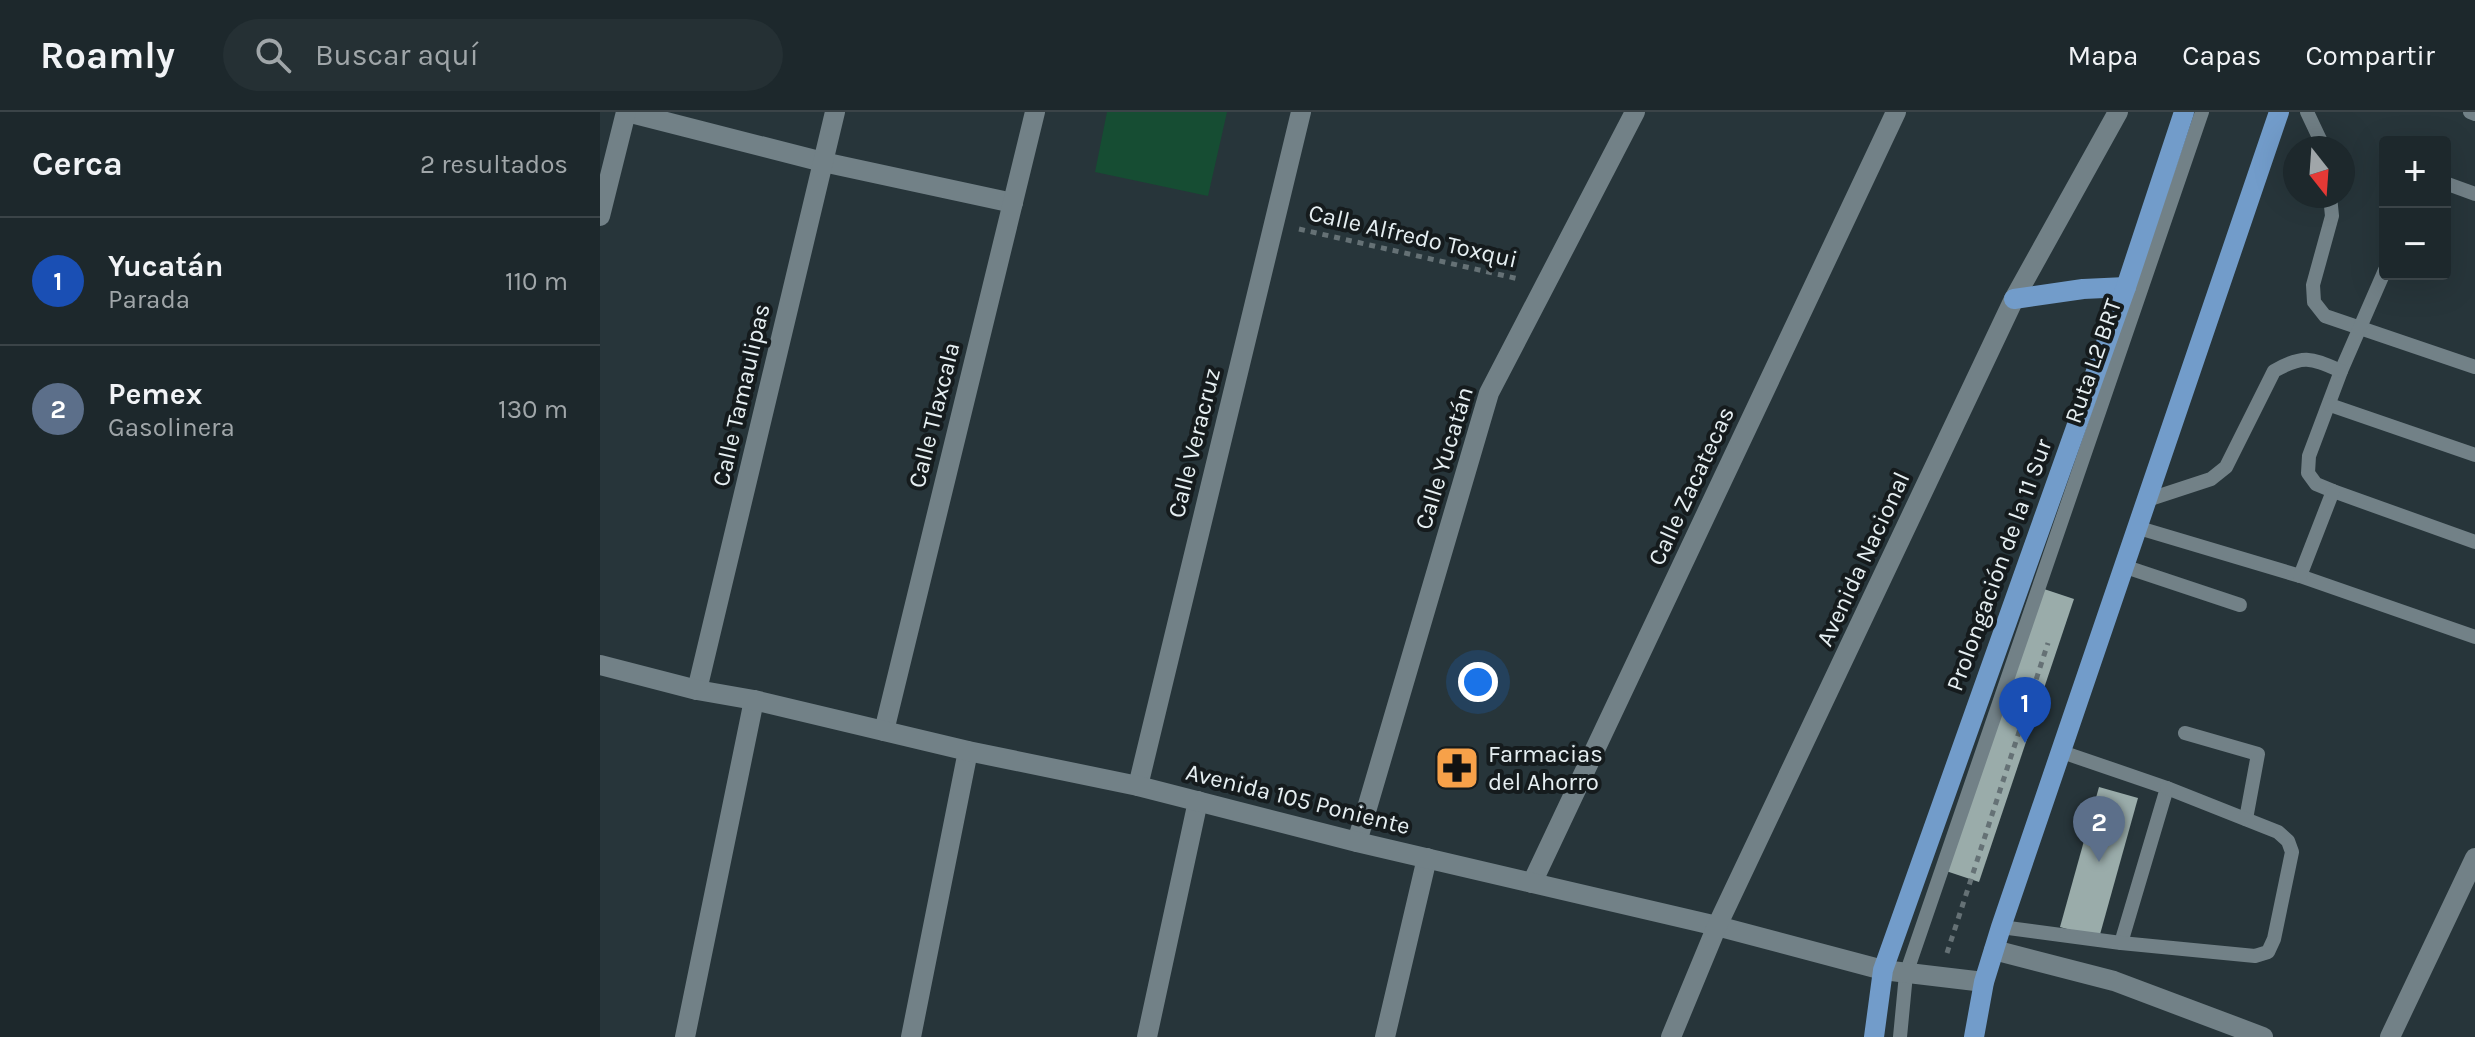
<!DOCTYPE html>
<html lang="es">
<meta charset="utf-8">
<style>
body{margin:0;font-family:Karla,sans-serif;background:#253034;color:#f1f3f6}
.controls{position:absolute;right:24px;top:24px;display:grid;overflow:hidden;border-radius:8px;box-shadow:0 8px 32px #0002}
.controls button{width:72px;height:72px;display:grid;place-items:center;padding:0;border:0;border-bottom:2px solid #3b4448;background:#1d282c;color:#f1f3f6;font:40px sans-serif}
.compass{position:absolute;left:1683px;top:24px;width:72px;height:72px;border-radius:50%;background:#1d282c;box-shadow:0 8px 32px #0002;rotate:163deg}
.you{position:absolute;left:878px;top:570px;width:28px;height:28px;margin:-20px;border:6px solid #fff;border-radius:50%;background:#1a73e8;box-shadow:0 0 0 12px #1a73e833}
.badge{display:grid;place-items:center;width:52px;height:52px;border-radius:50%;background:#8bbbb9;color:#fff;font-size:26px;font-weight:700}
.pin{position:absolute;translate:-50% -66px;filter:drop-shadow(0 2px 4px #0008)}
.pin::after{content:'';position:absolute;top:42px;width:28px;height:24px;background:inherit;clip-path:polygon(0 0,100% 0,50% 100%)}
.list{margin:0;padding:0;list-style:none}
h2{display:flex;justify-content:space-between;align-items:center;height:104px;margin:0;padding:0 32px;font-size:34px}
h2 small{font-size:26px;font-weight:400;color:#a0a6a9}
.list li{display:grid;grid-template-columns:52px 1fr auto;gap:24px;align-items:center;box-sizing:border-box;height:128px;padding:0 32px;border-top:2px solid #3b4448}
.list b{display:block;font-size:30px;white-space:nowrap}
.list p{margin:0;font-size:26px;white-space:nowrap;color:#a0a6a9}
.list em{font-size:26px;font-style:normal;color:#a0a6a9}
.icon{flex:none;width:44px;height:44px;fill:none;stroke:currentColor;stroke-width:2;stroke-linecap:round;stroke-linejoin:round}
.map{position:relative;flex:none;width:1875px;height:925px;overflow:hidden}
header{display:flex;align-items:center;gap:48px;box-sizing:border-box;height:112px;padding:0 40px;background:#1d282c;border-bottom:2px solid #3b4448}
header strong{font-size:38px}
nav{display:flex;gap:44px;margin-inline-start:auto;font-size:28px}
.search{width:560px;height:72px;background:#253034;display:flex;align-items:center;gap:20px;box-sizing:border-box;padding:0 28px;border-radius:44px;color:#a0a6a9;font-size:30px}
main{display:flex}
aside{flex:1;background:#1d282c}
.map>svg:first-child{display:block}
</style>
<header>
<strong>Roamly</strong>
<div class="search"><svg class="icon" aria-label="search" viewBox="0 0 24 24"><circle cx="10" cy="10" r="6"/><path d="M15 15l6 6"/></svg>Buscar aquí</div>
<nav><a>Mapa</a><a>Capas</a><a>Compartir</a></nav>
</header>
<main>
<aside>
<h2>Cerca<small>2 resultados</small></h2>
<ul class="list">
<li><span class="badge" style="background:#1a4fb4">1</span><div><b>Yucatán</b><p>Parada</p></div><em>110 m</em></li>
<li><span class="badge" style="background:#5c6f8a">2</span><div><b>Pemex</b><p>Gasolinera</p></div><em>130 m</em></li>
</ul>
</aside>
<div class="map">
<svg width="1875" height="925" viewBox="0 0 1875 925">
<rect width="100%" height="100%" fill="#27353a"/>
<polygon fill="#164d33" points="507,0 627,0 608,84 495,60"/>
<g fill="#9aacaa">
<polygon points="1441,476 1474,487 1379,770 1346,759"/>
<polygon points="1499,675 1538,686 1499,826 1460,815"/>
</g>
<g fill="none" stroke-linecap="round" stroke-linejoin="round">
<g stroke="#657175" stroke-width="5" stroke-dasharray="6 6" stroke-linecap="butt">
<polyline points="699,117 919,167"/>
<polyline points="1347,841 1448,531"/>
</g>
<g stroke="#728187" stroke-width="14">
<polyline points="1707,0 1724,36"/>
<polyline points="1870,0 1875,2"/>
<polyline points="1845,71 1875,82"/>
<polyline points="1730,84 1732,104 1713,173 1714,190 1725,204 1875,255"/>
<polyline points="1785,158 1741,259 1709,344 1708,361 1716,372 1733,379 1875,430"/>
<polyline points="1730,293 1875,343"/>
<path d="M1547,388L1611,367L1626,355L1674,259C1704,242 1711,246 1741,259"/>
<polyline points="1539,416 1700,464 1875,525"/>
<polyline points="1526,455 1640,493"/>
<polyline points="1700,464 1733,379"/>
<polyline points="1585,621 1658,642 1646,707"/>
<polyline points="1462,640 1567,676 1521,831"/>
<polyline points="1401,815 1521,831 1655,844 1668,840 1674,827 1692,740 1688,729 1678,720 1567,676"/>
<polyline points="1300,925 1306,862 1602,0"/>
</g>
<g stroke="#728187" stroke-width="20">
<polyline points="27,0 223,50 413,91"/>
<polyline points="0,104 26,0"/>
<polyline points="97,578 235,0"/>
<polyline points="284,619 435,0"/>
<polyline points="538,674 701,0"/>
<polyline points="757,730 889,281 1035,0"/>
<polyline points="932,771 1296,0"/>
<polyline points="1394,838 1514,869 1663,925"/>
<polyline points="85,925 154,588"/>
<polyline points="311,925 368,639"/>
<polyline points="547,925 598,689"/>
<polyline points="785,925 827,746"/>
<polyline points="1790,925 1875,746"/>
</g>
<g stroke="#728187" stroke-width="20">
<polyline points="0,553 97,578 154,588 368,639 538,674 757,730 1117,814 1283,858 1384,870"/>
<polyline points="1071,925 1117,814 1414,187 1518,0"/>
</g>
<g stroke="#729cca" stroke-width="20">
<polyline points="1414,187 1483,177 1526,175"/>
<polyline points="1274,925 1283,858 1526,175 1584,0"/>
<polyline points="1374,925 1384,870 1401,815 1679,0"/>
</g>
</g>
<defs>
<g id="pharmacy-square" transform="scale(2.3)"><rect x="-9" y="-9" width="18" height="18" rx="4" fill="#f7a149" stroke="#151b1d"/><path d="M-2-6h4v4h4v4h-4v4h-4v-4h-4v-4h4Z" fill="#111"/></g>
</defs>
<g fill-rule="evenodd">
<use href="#pharmacy-square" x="857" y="656"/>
</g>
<g text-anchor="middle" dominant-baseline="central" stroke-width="8" stroke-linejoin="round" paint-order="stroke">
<g font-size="24" fill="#e6eff2" stroke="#151b1d">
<text transform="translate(813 124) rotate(13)">Calle Alfredo Toxqui</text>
<text transform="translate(1493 249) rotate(-71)">Ruta L2 BRT</text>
<text transform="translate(141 283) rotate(-77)">Calle Tamaulipas</text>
<text transform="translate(334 303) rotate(-76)">Calle Tlaxcala</text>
<text transform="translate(594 331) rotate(-76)">Calle Veracruz</text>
<text transform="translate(844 346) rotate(-73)">Calle Yucatán</text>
<text transform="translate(1091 374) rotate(-65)">Calle Zacatecas</text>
<text transform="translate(1263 447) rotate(-65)">Avenida Nacional</text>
<text transform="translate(1399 453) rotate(-70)">Prolongación de la 11 Sur</text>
<text transform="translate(698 687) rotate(14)">Avenida 105 Poniente</text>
</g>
<g font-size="24" fill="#e6eff2" stroke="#151b1d" text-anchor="start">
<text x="888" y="642">Farmacias<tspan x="888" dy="28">del Ahorro</tspan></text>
</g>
</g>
</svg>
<div class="controls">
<button>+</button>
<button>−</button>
</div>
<svg class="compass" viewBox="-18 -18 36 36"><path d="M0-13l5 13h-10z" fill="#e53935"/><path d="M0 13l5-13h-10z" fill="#a0a6a9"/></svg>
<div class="you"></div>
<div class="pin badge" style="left:1425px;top:631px;background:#1a4fb4">1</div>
<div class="pin badge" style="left:1499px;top:750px;background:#5c6f8a">2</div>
</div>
</main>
